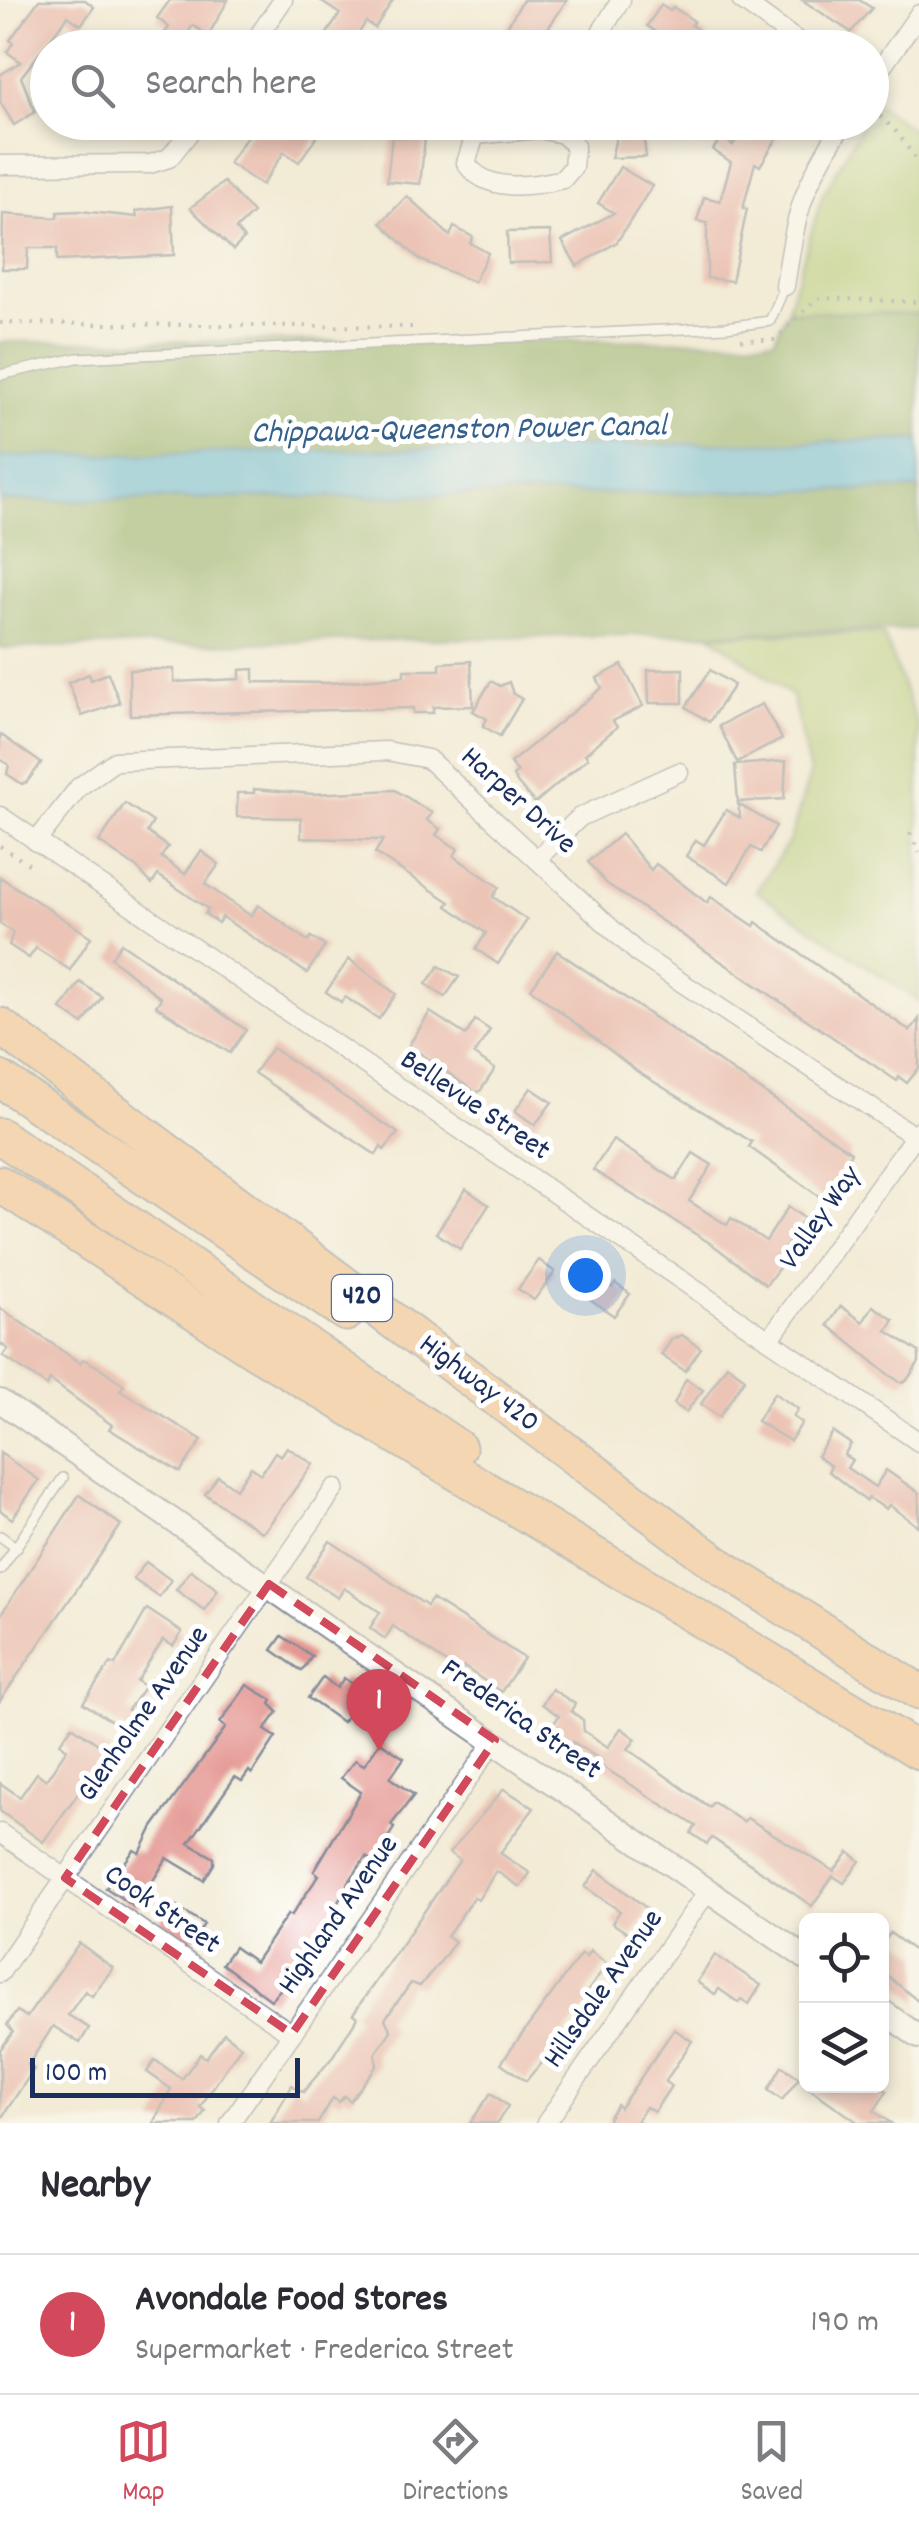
<!DOCTYPE html>
<meta charset="utf-8">
<style>
body{margin:0;font-family:Dekko,sans-serif;background:#f2f2f3;color:#2b2b33}
.controls{position:absolute;right:30px;bottom:30px;display:grid;overflow:hidden;border-radius:15px;box-shadow:0 5px 15px #0003}
.controls button{width:90px;height:90px;display:grid;place-items:center;padding:0;border:0;border-bottom:2px solid #e1e1e2;background:#fff;color:#2b2b33;font:50px sans-serif}
.scale{position:absolute;left:30px;bottom:25px;width:270px;box-sizing:border-box;padding-left:10px;border:5px solid #1b2f5e;border-top:0;font-size:28px;line-height:35px;white-space:nowrap;color:#1b2f5e;-webkit-text-stroke:8px #fff;paint-order:stroke}
.you{position:absolute;left:585px;top:1275px;width:35px;height:35px;margin:-25px;border:8px solid #fff;border-radius:50%;background:#1a73e8;box-shadow:0 0 0 15px #1a73e833}
.badge{display:grid;place-items:center;width:65px;height:65px;border-radius:50%;background:#d1495b;color:#fff;font-size:32px;font-weight:700}
.pin{position:absolute;translate:-50% -82px;filter:drop-shadow(0 2px 5px #0008)}
.pin::after{content:'';position:absolute;top:52px;width:35px;height:30px;background:inherit;clip-path:polygon(0 0,100% 0,50% 100%)}
.list{margin:0;padding:0;list-style:none}
h2{display:flex;justify-content:space-between;align-items:center;height:130px;margin:0;padding:0 40px;font-size:42px}
h2 small{font-size:32px;font-weight:400;color:#7c7c81}
.list li{display:grid;grid-template-columns:65px 1fr auto;gap:30px;align-items:center;box-sizing:border-box;height:140px;padding:0 40px;border-top:2px solid #e1e1e2}
.list b{display:block;font-size:38px;white-space:nowrap}
.list p{margin:0;font-size:32px;white-space:nowrap;color:#7c7c81}
.list em{font-size:32px;font-style:normal;color:#7c7c81}
.icon{flex:none;width:55px;height:55px;fill:none;stroke:currentColor;stroke-width:2;stroke-linecap:round;stroke-linejoin:round}
.map{position:relative;flex:none;width:919px;height:2123px;overflow:hidden}
.search{position:absolute;background:#fff;box-shadow:0 5px 15px #0003;left:30px;right:30px;top:30px;height:110px;display:flex;align-items:center;gap:25px;box-sizing:border-box;padding:0 35px;border-radius:55px;color:#7c7c81;font-size:38px}
.sheet{height:270px;background:#fff}
nav{display:flex;justify-content:space-around;align-items:center;box-sizing:border-box;height:140px;border-top:2px solid #e1e1e2;background:#fff;font-size:28px;color:#7c7c81}
nav a{display:grid;justify-items:center;gap:5px}
nav .on{color:#d1495b}
.map>svg:first-child{display:block}
</style>
<div class="map">
<svg width="919" height="2123" viewBox="0 0 919 2123">
<rect width="100%" height="100%" fill="#fff"/>
<filter id="ink" filterUnits="userSpaceOnUse"><feTurbulence type="fractalNoise" baseFrequency=".01" numOctaves="2"/><feDisplacementMap in="SourceGraphic" scale="20" xChannelSelector="R" yChannelSelector="G"/><feConvolveMatrix kernelMatrix="1 2 1 2 8 2 1 2 1" color-interpolation-filters="sRGB"/></filter>
<filter id="wash" filterUnits="userSpaceOnUse"><feTurbulence type="fractalNoise" baseFrequency=".0048" numOctaves="4" result="noise"/><feDisplacementMap in="SourceGraphic" scale="40" xChannelSelector="R" yChannelSelector="G"/><feGaussianBlur stdDeviation="2.25" result="paint"/><feColorMatrix in="noise" values="0 0 0 0 0 0 0 0 0 0 0 0 0 0 0 0 0 1.4 0 .05"/><feComposite in="paint" operator="in"/></filter>
<g filter="url(#wash)">
<rect width="100%" height="100%" fill="#f2ebd5"/>
<g fill="#adc96f" stroke="#647c66" stroke-width="2.5">
<polygon points="874,102 919,134 919,331 787,311 822,197 863,123 872,122"/>
<polygon points="883,633 919,729 919,1001 756,891 790,840 810,774 792,696 711,635"/>
</g>
<g fill="#8aad62" stroke="#526e60" stroke-width="2.5">
<polygon points="787,311 919,314 919,441 0,458 0,342 774,340"/>
<polygon points="919,489 919,629 0,648 0,501"/>
</g>
<polygon fill="#61bcdf" stroke="#3e769e" stroke-width="2.5" points="919,440 919,489 0,501 0,457"/>
<g id="blocks">
<g fill="#e49590">
<polygon points="39,0 85,0 94,7 81,25 68,16 21,77 35,112 14,125 0,102 0,75 21,62 7,52 13,43 10,40"/>
<polygon points="170,0 228,0 208,36 193,25 178,48 154,48 169,27 157,18"/>
<polygon points="319,0 393,0 375,28 366,22 349,48 317,48 340,14"/>
<polygon points="523,0 567,0 535,48 494,48"/>
<polygon points="802,0 859,0 872,8 851,32"/>
<polygon points="661,5 670,11 673,7 694,21 691,25 708,37 700,48 679,48 647,26"/>
<polygon points="257,122 327,122 299,162 284,152 262,185 229,163"/>
<polygon points="620,122 642,122 646,157 611,158"/>
<polygon points="747,122 787,122 760,166 755,163 743,208 747,209 732,281 707,278 707,223 697,221 704,197 720,201 731,162 713,150 721,137 733,145"/>
<polygon points="392,136 425,139 420,184 387,181"/>
<polygon points="620,167 652,186 617,242 577,266 562,241 614,213 598,203"/>
<polygon points="224,182 253,213 236,229 244,239 233,250 190,208"/>
<polygon points="407,196 450,236 454,227 473,237 470,243 488,253 474,282 420,260 381,223"/>
<polygon points="172,206 174,255 57,261 57,248 28,248 27,269 2,269 3,214 58,218 58,212 80,211 137,217 136,211"/>
<polygon points="550,231 552,262 508,263 507,232"/>
<polygon points="471,661 473,706 433,707 433,713 413,713 413,708 130,715 129,670 174,669 174,682 240,679 240,670 254,669 254,682 331,683 404,676 404,670 440,670 440,663"/>
<polygon points="622,665 643,706 613,721 617,727 585,754 588,758 535,803 518,784 513,776 518,772 510,763 602,688 597,678"/>
<polygon points="683,669 683,703 649,703 648,670"/>
<polygon points="710,670 734,685 709,722 686,707"/>
<polygon points="108,673 120,703 82,716 68,683 89,674 91,680"/>
<polygon points="491,681 500,686 509,682 513,694 522,699 500,736 483,726 487,719 473,711"/>
<polygon points="762,704 782,739 737,762 719,726"/>
<polygon points="0,734 41,763 27,782 22,784 7,774 9,765 0,759"/>
<polygon points="786,761 784,799 738,802 735,765"/>
<polygon points="254,789 313,794 395,790 432,813 427,820 440,829 436,835 458,849 454,856 499,887 493,897 527,920 498,964 476,949 486,933 447,906 450,902 375,853 383,840 301,838 301,818 237,817 237,793 254,793"/>
<polygon points="125,803 153,822 147,832 168,847 161,857 185,874 201,851 219,864 205,884 251,916 258,905 308,941 311,937 325,946 307,973 222,917 218,923 205,914 208,909 158,875 152,884 136,867 99,842"/>
<polygon points="738,804 776,826 761,852 751,847 729,883 686,856 696,840 704,845 726,810 740,818"/>
<polygon points="621,834 651,870 656,864 707,903 711,897 754,926 756,922 910,1031 919,1019 919,1068 907,1083 899,1077 897,1081 606,883 588,862"/>
<polygon points="0,877 91,937 70,970 36,948 29,958 9,945 13,932 0,924"/>
<polygon points="121,943 246,1030 230,1053 156,1006 161,998 111,958"/>
<polygon points="557,951 851,1152 832,1196 827,1193 823,1199 749,1147 752,1142 638,1072 531,989"/>
<polygon points="349,959 396,994 379,1019 345,997 341,1002 326,992"/>
<polygon points="439,966 459,977 445,997 426,984"/>
<polygon points="80,982 102,997 83,1024 61,1009"/>
<polygon points="430,1012 466,1035 475,1020 490,1030 474,1055 495,1069 481,1090 476,1093 409,1045"/>
<polygon points="272,1048 398,1133 384,1150 381,1147 376,1155 254,1073"/>
<polygon points="531,1088 552,1102 535,1125 515,1111"/>
<polygon points="613,1140 676,1180 693,1153 712,1165 689,1201 727,1225 731,1218 766,1241 788,1207 804,1218 782,1253 787,1257 766,1285 713,1245 593,1170"/>
<polygon points="466,1189 489,1205 460,1249 436,1233"/>
<polygon points="539,1260 555,1272 534,1300 518,1289"/>
<polygon points="578,1265 612,1288 615,1283 630,1294 614,1316 566,1282"/>
<polygon points="841,1306 863,1322 873,1306 894,1320 887,1331 919,1352 919,1362 907,1380 902,1383 889,1375 828,1325"/>
<polygon points="0,1308 80,1363 83,1359 102,1369 124,1385 120,1390 202,1440 180,1472 109,1429 112,1425 50,1380 47,1386 3,1356 8,1349 0,1343"/>
<polygon points="682,1335 701,1348 685,1371 661,1355 672,1339"/>
<polygon points="727,1365 745,1378 719,1417 701,1404"/>
<polygon points="686,1379 703,1390 686,1412 674,1404"/>
<polygon points="774,1393 798,1409 793,1417 802,1423 790,1441 757,1421"/>
<polygon points="833,1432 851,1444 844,1455 852,1460 847,1468 875,1487 886,1470 919,1493 919,1527 889,1505 886,1509 869,1498 866,1501 828,1471 831,1466 817,1456"/>
<polygon points="287,1447 313,1464 266,1529 261,1532 205,1494 218,1476 236,1489 251,1467 261,1474 275,1452 281,1456"/>
<polygon points="0,1453 39,1480 12,1519 0,1510"/>
<polygon points="79,1495 121,1525 0,1701 0,1616"/>
<polygon points="330,1541 427,1606 432,1599 524,1658 501,1692 464,1667 461,1671 452,1667 393,1626 385,1639 370,1628 380,1612 344,1588 338,1598 306,1577"/>
<polygon points="146,1562 171,1580 159,1597 133,1579"/>
<polygon points="191,1570 218,1590 204,1610 176,1590"/>
<polygon points="147,1609 182,1632 173,1646 163,1640 137,1681 145,1686 128,1710 140,1718 130,1733 83,1703 111,1663 115,1665"/>
<polygon points="282,1636 312,1656 302,1671 272,1650"/>
<polygon points="323,1677 337,1688 344,1678 364,1693 342,1722 308,1698"/>
<polygon points="247,1685 272,1700 270,1704 278,1712 265,1730 276,1737 252,1774 249,1771 242,1781 235,1777 189,1843 214,1858 214,1864 204,1880 167,1858 136,1908 106,1888 134,1850 140,1853 153,1827 226,1727 220,1723"/>
<polygon points="552,1689 575,1704 571,1711 583,1720 584,1731 608,1747 621,1728 636,1739 628,1749 709,1807 713,1802 743,1822 747,1818 834,1871 849,1852 860,1861 844,1883 833,1876 812,1906 712,1838 707,1844 691,1833 696,1826 600,1765 602,1761 573,1742 568,1749 546,1734 559,1716 542,1704"/>
<polygon points="72,1726 111,1753 84,1795 79,1792 43,1842 0,1811 0,1783 20,1797 37,1773 46,1780 67,1749 60,1743"/>
<polygon points="380,1742 404,1758 390,1778 414,1795 391,1825 394,1828 373,1862 366,1857 349,1882 336,1906 344,1911 333,1928 271,2000 222,1964 234,1947 255,1962 288,1914 291,1916 319,1875 314,1871 361,1792 341,1778 355,1760 364,1765"/>
<polygon points="504,1789 534,1808 500,1853 530,1873 520,1887 496,1871 478,1900 474,1897 447,1936 455,1941 444,1957 420,1986 411,1983 385,2019 391,2031 375,2054 377,2065 350,2101 344,2096 339,2102 333,2098 318,2123 270,2123 292,2085 303,2092 331,2059 354,2023 357,2017 353,2014 460,1860 449,1853"/>
<polygon points="597,1870 649,1910 632,1936 612,1923 620,1911 585,1887"/>
<polygon points="172,1903 204,1924 191,1944 160,1921"/>
<polygon points="890,1933 919,1954 919,2002 882,1971 882,1945"/>
<polygon points="79,1943 113,1968 92,1996 85,1991 68,2015 89,2028 80,2043 53,2026 28,2065 34,2069 0,2120 0,2050 13,2032 7,2025 17,2011 27,2017"/>
<polygon points="590,1951 607,1964 585,1995 592,2001 526,2081 501,2063 581,1954 586,1957"/>
<polygon points="715,1955 761,1985 749,2004 741,1999 739,2003 719,1989 715,1994 697,1982"/>
<polygon points="674,2029 692,2041 665,2082 671,2086 654,2112 646,2107 637,2120 641,2123 610,2123 608,2118 617,2105 620,2108"/>
<polygon points="224,2033 241,2046 200,2107 205,2111 197,2123 153,2123 171,2089 147,2072 155,2060 182,2079 200,2054 206,2058"/>
<polygon points="782,2066 799,2078 782,2100 768,2090"/>
<polygon points="806,2086 879,2086 887,2091 874,2111 891,2123 859,2123"/>
<polygon points="491,2093 508,2106 497,2123 470,2123"/>
</g>
</g>
</g>
<g filter="url(#ink)">
<use href="#blocks" fill-opacity="0" stroke="#868d9a" stroke-width="2.5"/>
<g fill="none" stroke-linecap="round" stroke-linejoin="round">
<g stroke="#868d9a" stroke-width="12">
<g id="service">
<polyline points="0,375 77,358 726,327 770,321 785,286"/>
<polyline points="0,1536 17,1548"/>
<polyline points="0,1570 63,1478"/>
</g>
</g>
<g stroke="#868d9a" stroke-width="21">
<g id="minor">
<polyline points="741,0 807,48"/>
<polyline points="250,48 283,0"/>
<polyline points="591,48 621,0"/>
<polyline points="872,81 919,14"/>
<path d="M539,129L563,134L575,146L573,167L563,179C530,187 486,193 466,163L475,135Z"/>
<polyline points="0,165 150,164 169,158 198,122"/>
<path d="M785,286C797,209 801,189 844,122"/>
<polyline points="0,816 919,1442"/>
<polyline points="36,842 79,787 115,761 387,751 428,759 640,955 914,1136"/>
<polyline points="539,857 580,817 679,772"/>
<polyline points="769,1340 919,1130"/>
<polyline points="0,1833 292,2034"/>
<polyline points="0,1973 335,1488"/>
<polyline points="230,2123 495,1740"/>
<polyline points="546,2123 709,1889"/>
</g>
</g>
<g stroke="#868d9a" stroke-width="26">
<g id="tertiary">
<polyline points="0,1401 806,1958"/>
<polyline points="882,2011 919,2037"/>
</g>
</g>
<g stroke="#868d9a" stroke-width="39">
<g id="motorway">
<polyline points="0,1026 724,1569 919,1692"/>
<polyline points="0,1079 346,1313"/>
<polyline points="0,1136 458,1448"/>
<polyline points="0,1184 254,1350 919,1751"/>
</g>
</g>
<g stroke="#868d9a" stroke-width="4" stroke-dasharray="2.5 8" stroke-linecap="butt">
<polyline points="872,109 895,130 919,163"/>
<polyline points="0,323 412,327"/>
<polyline points="741,340 775,340 817,298 919,302"/>
<polyline points="910,833 919,853"/>
<polyline points="0,846 30,865"/>
</g>
<use href="#service" stroke="#fff" stroke-width="9"/>
<use href="#minor" stroke="#fff" stroke-width="18"/>
<use href="#tertiary" stroke="#fff" stroke-width="22"/>
<use href="#motorway" stroke="#f7be87" stroke-width="35"/>
</g>
</g>
<path d="M0 0H919V2123H0ZM269,1584L495,1740L292,2034L65,1878Z" fill="#f2ebd5" fill-opacity=".55" fill-rule="evenodd"/>
<path fill="none" stroke="#d1495b" stroke-width="8" stroke-dasharray="20 12" stroke-linejoin="round" d="M269,1584L495,1740L292,2034L65,1878Z"/>
<g text-anchor="middle" dominant-baseline="central" stroke-width="10" stroke-linejoin="round" paint-order="stroke">
<rect fill="#fff" stroke="#5f6d8e" stroke-width="2.5" x="332" y="1275" width="60" height="46" rx="8"/>
<g font-size="28" font-weight="bold" fill="#1b2f5e">
<text x="362" y="1298">420</text>
</g>
<g font-size="30" fill="#1b2f5e" stroke="#fff">
<text transform="translate(517 802) rotate(42)">Harper Drive</text>
<text transform="translate(474 1107) rotate(34)">Bellevue Street</text>
<text transform="translate(822 1219) rotate(-55)">Valley Way</text>
<text transform="translate(478 1385) rotate(37)">Highway 420</text>
<text transform="translate(145 1715) rotate(-55)">Glenholme Avenue</text>
<text transform="translate(520 1721) rotate(35)">Frederica Street</text>
<text transform="translate(161 1911) rotate(35)">Cook Street</text>
<text transform="translate(340 1916) rotate(-55)">Highland Avenue</text>
<text transform="translate(605 1990) rotate(-55)">Hillsdale Avenue</text>
</g>
<g font-size="32" font-style="italic" fill="#34608b" stroke="#fff">
<text transform="translate(459 432) rotate(-1)">Chippawa-Queenston Power Canal</text>
</g>
</g>
</svg>
<div class="controls">
<button><svg class="icon" aria-label="locate" viewBox="0 0 24 24"><circle cx="12" cy="12" r="6"/><path d="M12 2v4M12 18v4M2 12h4M18 12h4"/></svg></button>
<button><svg class="icon" aria-label="layers" viewBox="0 0 24 24"><path d="M12 4l9 5-9 5-9-5zM3 14l9 5 9-5"/></svg></button>
</div>
<div class="scale">100 m</div>
<div class="you"></div>
<div class="pin badge" style="left:379px;top:1751px">1</div>
<div class="search"><svg class="icon" aria-label="search" viewBox="0 0 24 24"><circle cx="10" cy="10" r="6"/><path d="M15 15l6 6"/></svg>Search here</div>
</div>
<section class="sheet">
<h2>Nearby<small></small></h2>
<ul class="list">
<li><span class="badge">1</span><div><b>Avondale Food Stores</b><p>Supermarket · Frederica Street</p></div><em>190 m</em></li>
</ul>
</section>
<nav>
<a class="on"><svg class="icon" aria-label="map" viewBox="0 0 24 24"><path d="M3 6l6-2 6 2 6-2v14l-6 2-6-2-6 2zM9 4v14M15 6v14"/></svg>Map</a>
<a><svg class="icon" aria-label="directions" viewBox="0 0 24 24"><path d="M12 3l9 9-9 9-9-9zM9 14v-3h6M13 9l2 2-2 2"/></svg>Directions</a>
<a><svg class="icon" aria-label="saved" viewBox="0 0 24 24"><path d="M7 4h10v16l-5-4-5 4z"/></svg>Saved</a>
</nav>
